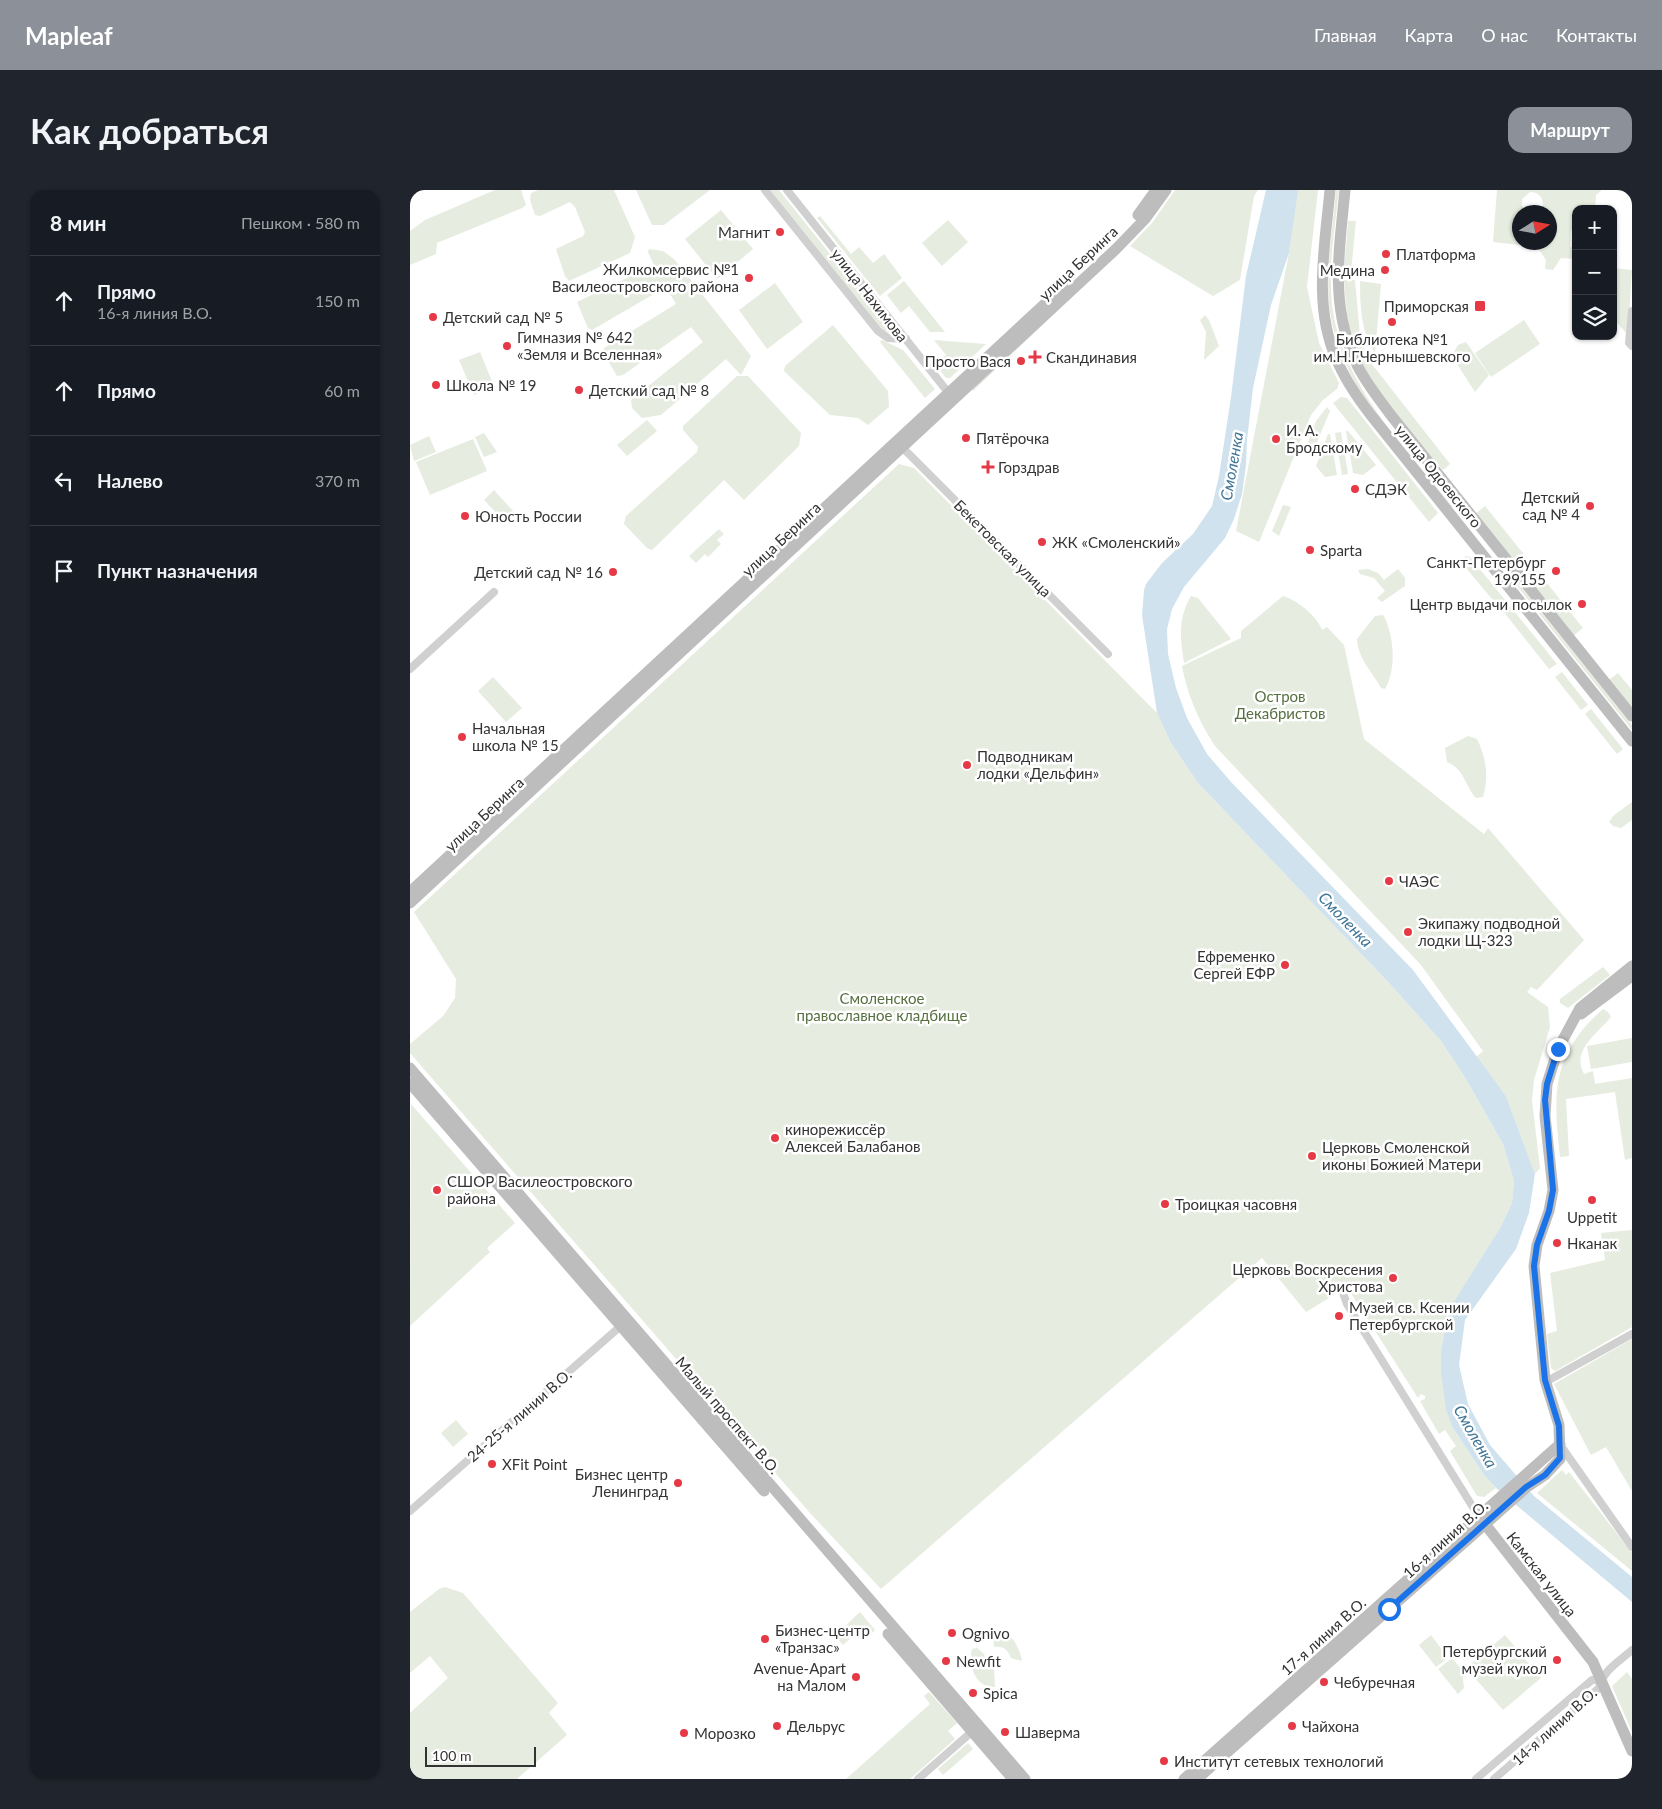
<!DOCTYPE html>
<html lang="ru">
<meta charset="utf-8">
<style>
body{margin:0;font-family:Lato,sans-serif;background:#20242c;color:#f1f3f6}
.controls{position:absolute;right:15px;top:15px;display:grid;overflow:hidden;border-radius:10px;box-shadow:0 1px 4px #0004}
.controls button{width:45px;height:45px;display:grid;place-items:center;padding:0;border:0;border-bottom:1px solid #363941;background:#171b24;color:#f1f3f6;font:25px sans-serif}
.compass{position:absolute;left:1102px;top:15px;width:45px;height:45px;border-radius:50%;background:#171b24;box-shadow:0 1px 4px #0004;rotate:79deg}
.scale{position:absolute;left:15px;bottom:12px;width:111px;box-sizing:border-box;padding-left:5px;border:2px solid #333;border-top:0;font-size:14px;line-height:18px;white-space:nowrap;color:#333;-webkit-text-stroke:4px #fff;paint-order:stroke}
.stop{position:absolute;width:15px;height:15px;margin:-11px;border:4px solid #1a73e8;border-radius:50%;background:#fff}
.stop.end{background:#1a73e8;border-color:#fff;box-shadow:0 1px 5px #0008}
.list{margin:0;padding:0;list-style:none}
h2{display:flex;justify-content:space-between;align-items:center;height:65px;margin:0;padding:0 20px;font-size:21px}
h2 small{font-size:16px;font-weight:400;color:#9ea1a6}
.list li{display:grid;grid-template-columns:32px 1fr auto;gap:15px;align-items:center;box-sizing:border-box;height:90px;padding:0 20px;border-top:1px solid #363941}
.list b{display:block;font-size:19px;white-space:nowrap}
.list p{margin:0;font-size:16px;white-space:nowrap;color:#9ea1a6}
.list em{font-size:16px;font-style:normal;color:#9ea1a6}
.icon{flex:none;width:28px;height:28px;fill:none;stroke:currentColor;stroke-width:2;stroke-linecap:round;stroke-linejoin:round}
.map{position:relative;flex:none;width:1222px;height:1589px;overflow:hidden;border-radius:15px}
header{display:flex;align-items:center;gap:30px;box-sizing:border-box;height:70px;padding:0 25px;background:#8c9099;color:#fff}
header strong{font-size:24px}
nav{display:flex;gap:28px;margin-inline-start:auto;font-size:18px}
.intro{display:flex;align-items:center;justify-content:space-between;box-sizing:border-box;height:120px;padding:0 30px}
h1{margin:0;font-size:35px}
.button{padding:12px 22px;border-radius:15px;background:#8c9099;color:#fff;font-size:18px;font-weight:700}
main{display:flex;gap:30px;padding:0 30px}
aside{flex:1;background:#171b24;border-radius:15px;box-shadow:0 1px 4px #0004}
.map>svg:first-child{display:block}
</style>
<header>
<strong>Mapleaf</strong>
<nav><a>Главная</a><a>Карта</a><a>О нас</a><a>Контакты</a></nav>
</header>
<div class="intro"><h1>Как добраться</h1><a class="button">Маршрут</a></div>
<main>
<aside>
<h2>8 мин<small>Пешком · 580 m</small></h2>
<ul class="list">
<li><svg class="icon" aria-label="ahead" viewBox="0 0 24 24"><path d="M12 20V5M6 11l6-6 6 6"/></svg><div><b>Прямо</b><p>16-я линия В.О.</p></div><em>150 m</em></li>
<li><svg class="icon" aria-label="ahead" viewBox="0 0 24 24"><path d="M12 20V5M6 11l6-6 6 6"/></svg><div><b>Прямо</b></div><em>60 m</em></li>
<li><svg class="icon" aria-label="left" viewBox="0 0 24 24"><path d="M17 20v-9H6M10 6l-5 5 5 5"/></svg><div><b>Налево</b></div><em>370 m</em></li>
<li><svg class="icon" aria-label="arrive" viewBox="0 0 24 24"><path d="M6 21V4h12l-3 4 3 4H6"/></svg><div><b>Пункт назначения</b></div></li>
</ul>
</aside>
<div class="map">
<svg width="1222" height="1589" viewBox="0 0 1222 1589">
<rect width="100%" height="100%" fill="#fff"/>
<g fill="#e6ecdf" fill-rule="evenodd">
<polygon points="85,0 111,0 116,15 112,18 27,53 26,64 0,75 0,41 15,30"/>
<polygon points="128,0 204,0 225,47 220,63 159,91 155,86 146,59 173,46 175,42 165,17 160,12 130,26 125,25 120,10 121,3"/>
<polygon points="226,0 300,0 254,35 242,35"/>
<polygon points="360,0 369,0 480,139 480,143 470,139"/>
<polygon points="765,0 848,0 844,6 830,90 803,106 720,56 742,33"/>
<polygon points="886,0 908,0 897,97 909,153 929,193 927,199 913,210 901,225 849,352 826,341 879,63"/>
<path d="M926,0H929C925,37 918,76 922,114C931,195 994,256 1043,317L1041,319C993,259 926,193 919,113C916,76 923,37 926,0Z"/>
<path d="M1087,0H1192L1186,5L1185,19H1166V40H1161L1160,57L1166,58V69L1151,68L1143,80L1135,79L1136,70L1127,57L1083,52ZM1120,2C1128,2 1133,7 1133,15L1127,22H1140V52H1110V22H1117L1112,16V9Z"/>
<polygon points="311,20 343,59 307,89 275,49"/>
<polygon points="410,26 441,64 449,57 463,73 474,64 492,88 470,106 407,28"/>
<polygon points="538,30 558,52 532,76 512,53"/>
<polygon points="938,31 946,31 941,82 934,81"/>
<polygon points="239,59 253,61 265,70 341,166 331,185 316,169 251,225 232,228 222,218 221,210 293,152 281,137 213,185 207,186 193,162 194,158 266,114 256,97 182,140 178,138 167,112 244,75 238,62"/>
<polygon points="704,67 563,201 561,199"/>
<polygon points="1203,78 1222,80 1218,140 1216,143 1203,128"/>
<path d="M934,90H945L950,146L958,169L1040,274L1033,280C1002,243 965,207 946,162C937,139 936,114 934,90Z"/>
<polygon points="494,91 535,142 520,142 499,116 491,123 477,105"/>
<path d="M950,91L971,94L965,163C951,144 950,115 950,91Z"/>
<polygon points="365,93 393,132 357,159 329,120"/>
<polygon points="795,125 799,130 809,156 794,170 796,142 790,130"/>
<polygon points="1114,130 1130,154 1081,187 1065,163"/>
<polygon points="423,135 478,201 479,217 458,235 448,228 420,225 374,181 375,176"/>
<polygon points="472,150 493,160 525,199 515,208 470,152"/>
<polygon points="524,150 576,154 540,188 536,188 525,174 536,165"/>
<polygon points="1056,152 1079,185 1065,202 1042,166 1048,155"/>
<polygon points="70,162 84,196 64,205 49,170"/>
<polygon points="327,186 338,186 391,243 389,256 334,310 314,290 242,360 237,358 214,334 216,326 287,262 288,257 273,240 273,236"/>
<polygon points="931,207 937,208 1028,323 1019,332 923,213"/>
<polygon points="917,217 920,221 901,266 896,258 906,231"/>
<polygon points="237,230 247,241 217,266 207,255"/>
<polygon points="936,241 938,241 966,275 953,285 943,283"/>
<polygon points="931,242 938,284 932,285 925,243"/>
<polygon points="74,243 87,262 74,267 65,247"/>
<polygon points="918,244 920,244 927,285 915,287 906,276"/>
<polygon points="19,246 26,262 4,271 0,255"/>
<polygon points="63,249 77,281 20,305 6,272"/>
<polygon points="489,274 504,278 747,523 761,553 788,593 980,794 1031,851 1056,889 1093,954 1104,991 1102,1013 1089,1040 1036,1134 1031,1161 1031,1183 1043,1238 1074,1285 1086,1298 1074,1307 1067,1306 1040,1261 1046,1256 1035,1240 1029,1244 1010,1211 1015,1209 1015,1206 1011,1204 1008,1208 937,1097 896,1122 852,1068 471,1399 400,1323 0,863 0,854 33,826 45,808 46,789 4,722"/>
<polygon points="84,300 103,321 93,330 74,310"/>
<polygon points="873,315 881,317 869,346 862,341"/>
<polygon points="1075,316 1173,438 1163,446 1065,324"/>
<polygon points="309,339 314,344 307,350 311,354 298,367 295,364 286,373 279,366"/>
<polygon points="1056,366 1060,367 1095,410 1088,416 1050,371"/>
<polygon points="958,379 968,383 974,390 988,379 995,388 995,396 972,412 967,408 975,401 964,388 950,384 948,380"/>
<polygon points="1100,383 1222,535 1222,540 1099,386"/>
<path d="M781,406L788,408L821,449L774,473C770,448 768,428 781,406Z"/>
<path d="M873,406C887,410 907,426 912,440L917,437L934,455L954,549L1074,644L1078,638L1174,750L1127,800L1121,797L1117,802L1138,817L1140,837L1124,890L1122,910L1130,978L1125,984L1096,906L1066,867L1073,861L1011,775L805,556C789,532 777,504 772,476L831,448V441Z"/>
<polygon points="1100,416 1147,474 1139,479 1093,421"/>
<path d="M973,425C984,443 987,480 975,499L971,498C962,481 948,469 947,449L965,426Z"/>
<polygon points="1152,482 1178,515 1171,520 1145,487"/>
<polygon points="1208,483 1222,500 1222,519 1199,490"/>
<polygon points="83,487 112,518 96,532 68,501"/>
<polygon points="1181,519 1213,559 1207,564 1175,524"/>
<path d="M1058,546L1067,549C1076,567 1079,587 1073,607L1066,608C1054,594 1055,580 1037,572L1035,558Z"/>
<polygon points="1222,612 1222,630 1211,638 1203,636 1199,632 1203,626"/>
<polygon points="1193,777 1200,785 1158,818 1150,813 1150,809"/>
<path d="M1193,819L1198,822L1201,827C1187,844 1161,860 1174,884L1183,881L1185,894L1222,888V968L1215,970L1205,902L1156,909L1159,966L1150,967C1143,904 1141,865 1193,819Z"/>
<polygon points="1222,848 1222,872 1181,879 1177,856"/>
<polygon points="1,914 105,1033 77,1058 80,1062 0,1136"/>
<polygon points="1222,1040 1222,1137 1145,1181 1141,1178 1137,1144 1147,1141 1140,1083 1195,1070 1191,1043"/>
<polygon points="1222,1149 1222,1301 1196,1257 1181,1265 1144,1194"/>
<polygon points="46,1230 58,1244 43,1257 31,1243"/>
<polygon points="1152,1280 1156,1285 1159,1282 1222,1363 1222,1381 1127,1303"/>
<polygon points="35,1397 53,1403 148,1513 139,1523 157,1545 107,1589 0,1589 0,1523 38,1488 20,1466 0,1483 0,1422 29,1399"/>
<polygon points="450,1422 465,1440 461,1444 454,1436 433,1455 425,1446"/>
<path d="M592,1442C604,1445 610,1460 612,1471L601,1468C597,1459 594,1456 584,1457L583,1445Z"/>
<polygon points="1021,1445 1038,1468 1026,1477 1009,1455"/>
<polygon points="1095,1445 1131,1488 1093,1520 1056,1478"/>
<path d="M567,1458L574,1464L578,1476L584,1479L585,1497C565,1498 558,1475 562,1459Z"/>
<polygon points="1042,1468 1052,1480 1054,1498 1048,1504 1028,1479"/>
<polygon points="1217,1482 1222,1489 1222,1542 1202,1496"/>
<polygon points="519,1502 547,1533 538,1541 545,1549 500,1589 436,1589 520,1514 514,1506"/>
<polygon points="558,1553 563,1559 533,1585 528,1579"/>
</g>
<polygon fill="#cfe2ee" points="856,0 888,0 879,63 861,115 843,198 837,250 836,275 832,304 824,329 815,348 774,397 762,419 757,439 758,464 766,498 777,528 797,564 822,593 1003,780 1096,906 1125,984 1119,1023 1106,1059 1055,1130 1049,1175 1058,1214 1080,1255 1124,1306 1222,1387 1222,1412 1087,1299 1074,1285 1043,1238 1036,1219 1031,1183 1031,1161 1036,1134 1042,1115 1089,1040 1102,1013 1104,991 1093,954 1056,889 1031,851 980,794 788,593 761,553 747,523 732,425 734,400 736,394 752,373 783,344 802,316 809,286 821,207 836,86"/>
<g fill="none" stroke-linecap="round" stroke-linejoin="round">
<g stroke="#d0d0d0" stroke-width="8">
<polyline points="355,0 468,141 478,148 496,149"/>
<polyline points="377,0 541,206"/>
<polyline points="1222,121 1219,153 1222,156"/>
<polyline points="490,255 698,464"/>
<polyline points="0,479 84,402"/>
<polyline points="932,1100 937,1114 1069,1327"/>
<polyline points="1135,1190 1141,1189 1222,1144"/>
<polyline points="1151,1256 1222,1357"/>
<polyline points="0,1321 213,1134"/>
<polyline points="508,1589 565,1539"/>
<polyline points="1066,1589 1182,1490 1191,1490"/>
<path d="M1084,1589L1189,1498C1192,1481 1210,1471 1222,1460"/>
</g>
<g stroke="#bdbdbd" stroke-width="11">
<path d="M920,0C915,55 903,116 926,168C934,188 947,207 960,224L1222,551"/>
<path d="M935,0C929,63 919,117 948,177C957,194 969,209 980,224L1222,526"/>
<polyline points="728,25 746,0"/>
<polyline points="0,702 653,97"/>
<polyline points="0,713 706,59 735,29 756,0"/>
<polyline points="1171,824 1222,786"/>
<polyline points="0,878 615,1589"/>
<polyline points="0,893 354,1301"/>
<polyline points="1071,1329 1183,1472 1222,1561"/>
<polyline points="478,1444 603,1589"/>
<polyline points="774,1589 1150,1254"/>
<polyline points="787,1589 1117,1297 1135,1285 1150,1269 1149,1235 1135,1190 1124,1076 1127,1055 1139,1021 1143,1000 1135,926 1137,894 1148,859 1170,818 1222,776"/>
</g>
</g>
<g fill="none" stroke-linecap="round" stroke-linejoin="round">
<polyline stroke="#1a73e8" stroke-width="6" points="979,1419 1116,1297 1135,1285 1150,1268 1149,1236 1135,1190 1124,1076 1127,1055 1139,1021 1143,1000 1135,910 1137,894 1148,859"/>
</g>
<g fill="#e63946" stroke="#fff" stroke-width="2">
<circle cx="370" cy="42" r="5"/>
<circle cx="976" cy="64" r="5"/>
<circle cx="975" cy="80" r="5"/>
<circle cx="339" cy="88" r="5"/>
<rect x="1064" y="110" width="12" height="12" rx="2.5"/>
<circle cx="23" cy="127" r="5"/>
<circle cx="982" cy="132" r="5"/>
<circle cx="97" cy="156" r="5"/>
<path d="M622.5 159.5h5v5h5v5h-5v5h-5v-5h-5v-5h5z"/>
<circle cx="611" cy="171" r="5"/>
<circle cx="26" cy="195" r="5"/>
<circle cx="169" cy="200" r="5"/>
<circle cx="556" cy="248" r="5"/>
<circle cx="866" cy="249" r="5"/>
<path d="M575.5 269.5h5v5h5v5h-5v5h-5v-5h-5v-5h5z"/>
<circle cx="945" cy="299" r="5"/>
<circle cx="1180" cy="316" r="5"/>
<circle cx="55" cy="326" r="5"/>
<circle cx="632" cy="352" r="5"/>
<circle cx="900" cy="360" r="5"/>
<circle cx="1146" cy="381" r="5"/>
<circle cx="203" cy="382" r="5"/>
<circle cx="1172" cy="414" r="5"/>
<circle cx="52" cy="547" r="5"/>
<circle cx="557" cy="575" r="5"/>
<circle cx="979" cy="691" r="5"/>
<circle cx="998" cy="742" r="5"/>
<circle cx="875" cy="775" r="5"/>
<circle cx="365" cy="948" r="5"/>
<circle cx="902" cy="966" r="5"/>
<circle cx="27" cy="1000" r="5"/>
<circle cx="1182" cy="1010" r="5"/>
<circle cx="755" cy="1014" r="5"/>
<circle cx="1147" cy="1053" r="5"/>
<circle cx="983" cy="1088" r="5"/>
<circle cx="929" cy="1126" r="5"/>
<circle cx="82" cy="1274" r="5"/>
<circle cx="268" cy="1293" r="5"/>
<circle cx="542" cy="1443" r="5"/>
<circle cx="355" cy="1449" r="5"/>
<circle cx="1147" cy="1470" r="5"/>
<circle cx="536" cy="1471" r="5"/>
<circle cx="446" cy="1487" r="5"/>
<circle cx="914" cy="1492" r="5"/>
<circle cx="563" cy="1503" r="5"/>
<circle cx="367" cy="1536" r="5"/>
<circle cx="882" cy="1536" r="5"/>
<circle cx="595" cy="1542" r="5"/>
<circle cx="274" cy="1543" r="5"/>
<circle cx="754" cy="1571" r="5"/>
</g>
<g text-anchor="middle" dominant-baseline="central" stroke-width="5" stroke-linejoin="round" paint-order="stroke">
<g font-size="15" fill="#333" stroke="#fff" text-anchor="start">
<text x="360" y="42" text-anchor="end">Магнит</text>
<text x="986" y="64">Платформа</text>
<text x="329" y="79" text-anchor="end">Жилкомсервис №1<tspan x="329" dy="17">Василеостровского района</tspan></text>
<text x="965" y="80" text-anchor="end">Медина</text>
<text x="1059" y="116" text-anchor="end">Приморская</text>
<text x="33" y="127">Детский сад № 5</text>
<text x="107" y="147">Гимназия № 642<tspan x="107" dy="17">«Земля и Вселенная»</tspan></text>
<text x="982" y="149" text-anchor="middle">Библиотека №1<tspan x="982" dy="17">им.Н.Г.Чернышевского</tspan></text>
<text x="636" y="167">Скандинавия</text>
<text x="601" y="171" text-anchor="end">Просто Вася</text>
<text x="36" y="195">Школа № 19</text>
<text x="179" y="200">Детский сад № 8</text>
<text x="876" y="240">И. А.<tspan x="876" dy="17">Бродскому</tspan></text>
<text x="566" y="248">Пятёрочка</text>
<text x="588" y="277">Горздрав</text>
<text x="955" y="299">СДЭК</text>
<text x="1170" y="307" text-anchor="end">Детский<tspan x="1170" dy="17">сад № 4</tspan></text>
<text x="65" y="326">Юность России</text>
<text x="642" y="352">ЖК «Смоленский»</text>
<text x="910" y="360">Sparta</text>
<text x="1136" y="372" text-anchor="end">Санкт-Петербург<tspan x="1136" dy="17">199155</tspan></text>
<text x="193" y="382" text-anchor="end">Детский сад № 16</text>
<text x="1162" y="414" text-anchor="end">Центр выдачи посылок</text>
<text x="62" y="538">Начальная<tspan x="62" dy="17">школа № 15</tspan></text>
<text x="567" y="566">Подводникам<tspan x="567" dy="17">лодки «Дельфин»</tspan></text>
<text x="989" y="691">ЧАЭС</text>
<text x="1008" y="733">Экипажу подводной<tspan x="1008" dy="17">лодки Щ-323</tspan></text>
<text x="865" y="766" text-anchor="end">Ефременко<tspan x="865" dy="17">Сергей ЕФР</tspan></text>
<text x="375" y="939">кинорежиссёр<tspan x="375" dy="17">Алексей Балабанов</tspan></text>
<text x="912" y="957">Церковь Смоленской<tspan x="912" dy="17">иконы Божией Матери</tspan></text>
<text x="37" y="991">СШОР Василеостровского<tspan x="37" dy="17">района</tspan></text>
<text x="765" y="1014">Троицкая часовня</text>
<text x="1182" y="1027" text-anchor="middle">Uppetit</text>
<text x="1157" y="1053">Нканак</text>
<text x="973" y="1079" text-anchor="end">Церковь Воскресения<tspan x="973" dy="17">Христова</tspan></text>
<text x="939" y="1117">Музей св. Ксении<tspan x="939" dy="17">Петербургской</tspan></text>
<text x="92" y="1274">XFit Point</text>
<text x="258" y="1284" text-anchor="end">Бизнес центр<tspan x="258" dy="17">Ленинград</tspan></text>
<text x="365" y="1440">Бизнес-центр<tspan x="365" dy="17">«Транзас»</tspan></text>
<text x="552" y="1443">Ognivo</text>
<text x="1137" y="1461" text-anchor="end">Петербургский<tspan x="1137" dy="17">музей кукол</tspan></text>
<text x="546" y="1471">Newfit</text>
<text x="436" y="1478" text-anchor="end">Аvenue-Apart<tspan x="436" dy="17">на Малом</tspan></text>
<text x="924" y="1492">Чебуречная</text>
<text x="573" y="1503">Spica</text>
<text x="377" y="1536">Дельрус</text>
<text x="892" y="1536">Чайхона</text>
<text x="605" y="1542">Шаверма</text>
<text x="284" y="1543">Морозко</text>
<text x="764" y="1571">Институт сетевых технологий</text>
</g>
<g font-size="15" fill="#333" stroke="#fff">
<text transform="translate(668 73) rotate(-43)">улица Беринга</text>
<text transform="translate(460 105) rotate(52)">улица Нахимова</text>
<text transform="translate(1029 286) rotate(51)">улица Одоевского</text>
<text transform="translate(371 349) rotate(-43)">улица Беринга</text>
<text transform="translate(593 358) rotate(45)">Бекетовская улица</text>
<text transform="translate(74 624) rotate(-43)">улица Беринга</text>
<text transform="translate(109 1225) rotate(-41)">24-25-я линии В.О.</text>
<text transform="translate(318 1225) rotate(49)">Малый проспект В.О.</text>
<text transform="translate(1035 1349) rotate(-42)">16-я линия В.О.</text>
<text transform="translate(1132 1384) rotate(52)">Камская улица</text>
<text transform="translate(913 1446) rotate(-42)">17-я линия В.О.</text>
<text transform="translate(1144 1536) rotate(-42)">14-я линия В.О.</text>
</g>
<g font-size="15" fill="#56703f" stroke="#fff">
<text x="870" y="506">Остров<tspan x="870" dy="17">Декабристов</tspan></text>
<text x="472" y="808">Смоленское<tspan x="472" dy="17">православное кладбище</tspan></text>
</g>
<g font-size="16" font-style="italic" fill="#3f7597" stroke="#fff">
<text transform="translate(821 276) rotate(-80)">Смоленка</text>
<text transform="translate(936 729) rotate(46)">Смоленка</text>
<text transform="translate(1066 1246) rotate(60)">Смоленка</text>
</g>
</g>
</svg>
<div class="controls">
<button>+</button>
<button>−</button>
<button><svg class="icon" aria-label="layers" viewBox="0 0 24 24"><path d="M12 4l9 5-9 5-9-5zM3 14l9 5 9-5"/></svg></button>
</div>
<svg class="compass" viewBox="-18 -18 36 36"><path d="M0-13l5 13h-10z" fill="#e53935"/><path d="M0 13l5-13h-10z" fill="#9ea1a6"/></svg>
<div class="scale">100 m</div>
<div class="stop" style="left:979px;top:1419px"></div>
<div class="stop end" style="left:1148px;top:859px"></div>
</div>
</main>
